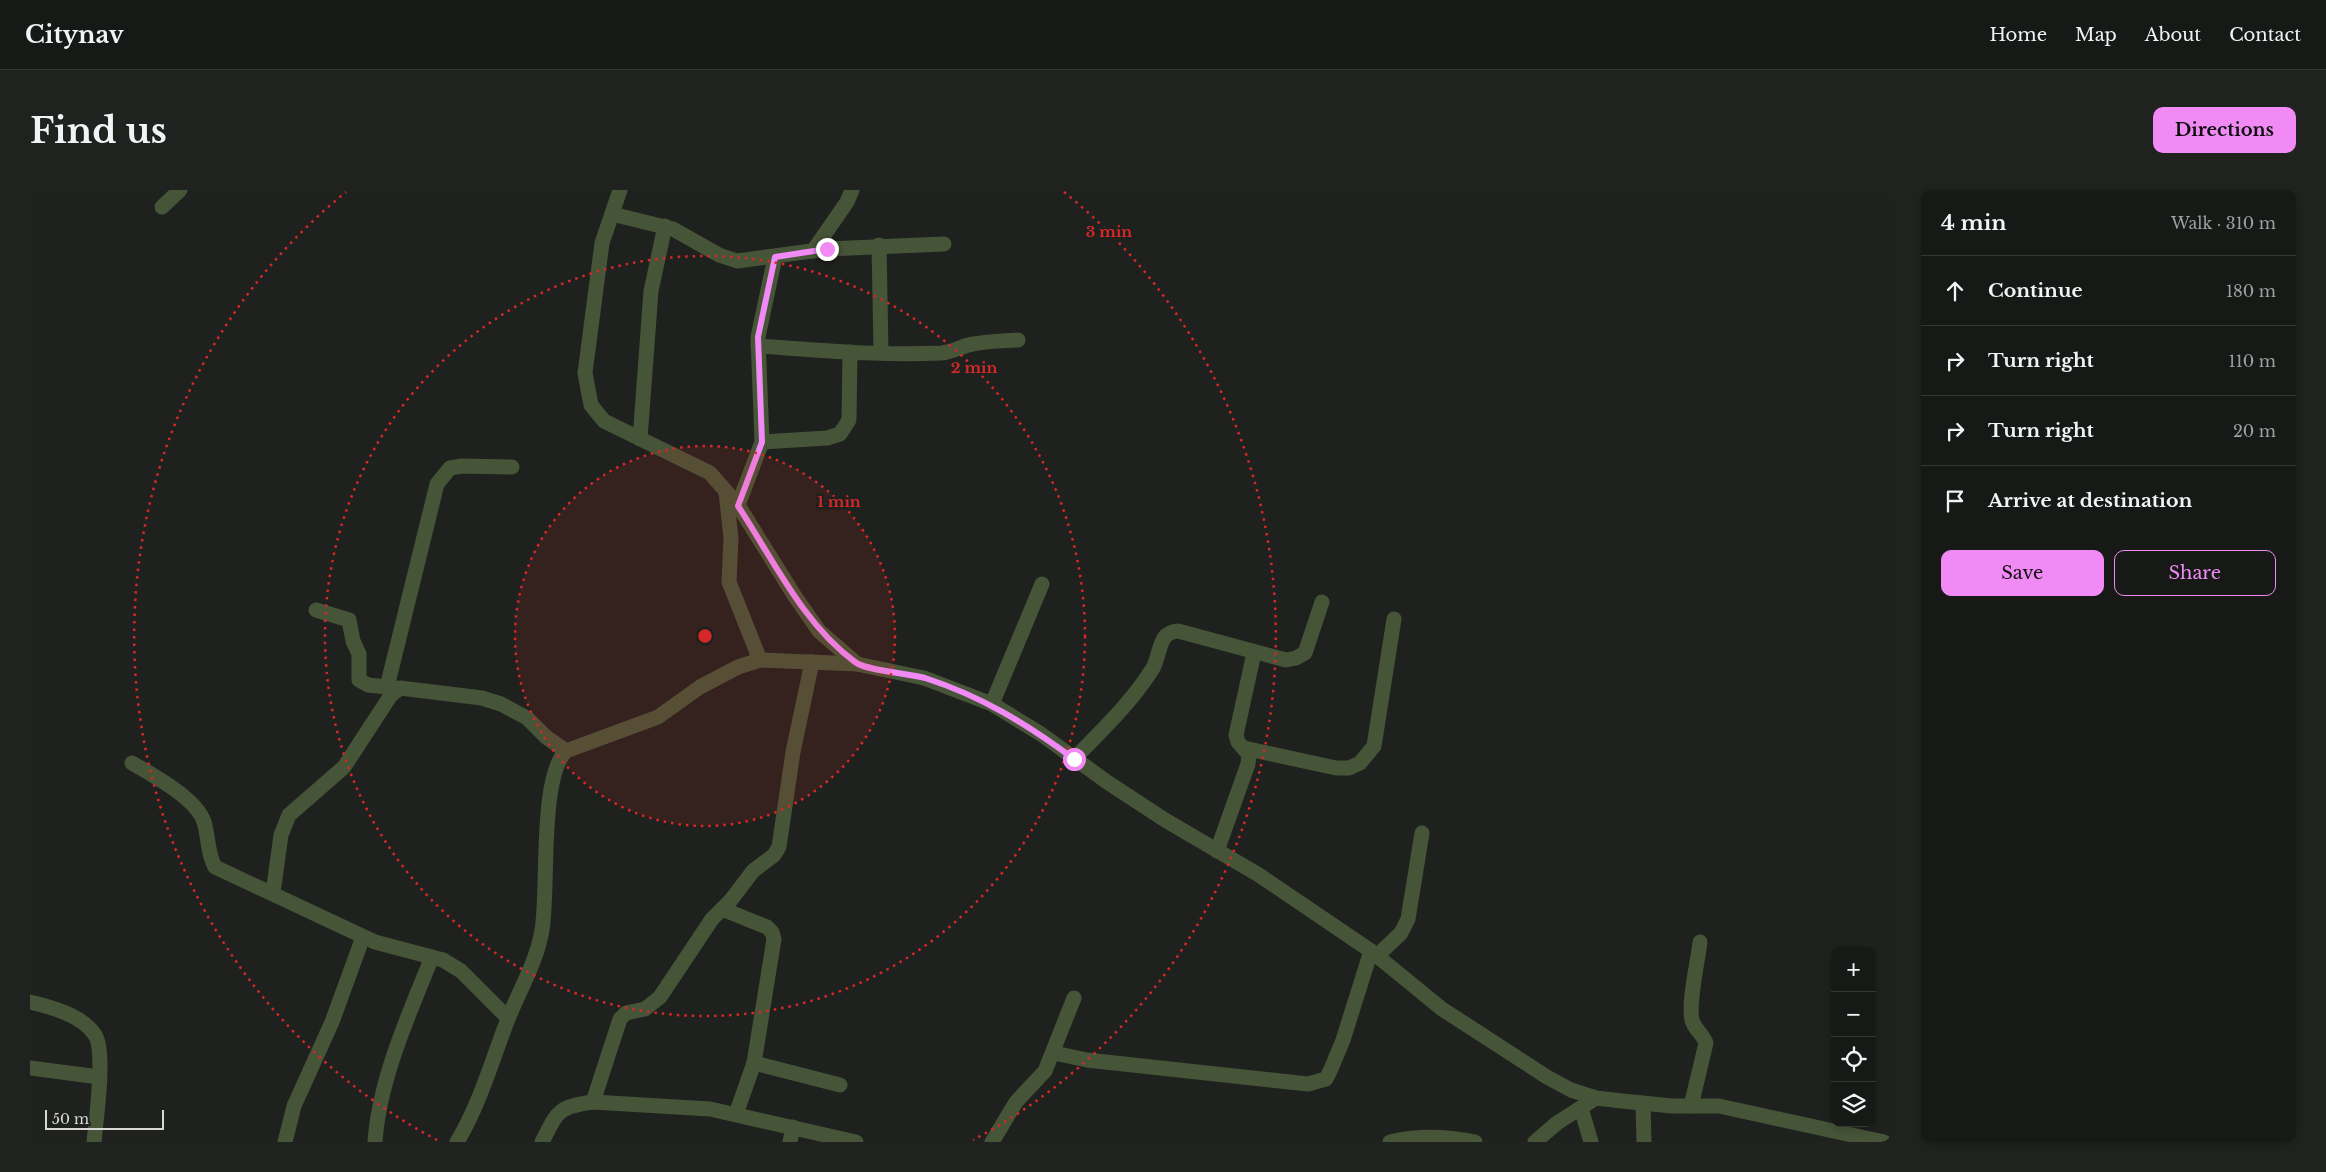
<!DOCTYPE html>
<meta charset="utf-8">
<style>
body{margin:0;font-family:"Libre Baskerville",serif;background:#20221f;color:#f1f3f6}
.controls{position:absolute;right:15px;bottom:15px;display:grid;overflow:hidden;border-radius:10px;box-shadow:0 2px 8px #0003}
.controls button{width:45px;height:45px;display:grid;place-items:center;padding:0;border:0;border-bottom:1px solid #363835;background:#171916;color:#f1f3f6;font:25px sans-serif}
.scale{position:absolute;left:15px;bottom:12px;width:119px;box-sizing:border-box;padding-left:5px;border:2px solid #d8d9d7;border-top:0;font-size:14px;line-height:18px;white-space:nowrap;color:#d8d9d7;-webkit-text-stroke:4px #1f211e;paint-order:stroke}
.stop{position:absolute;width:15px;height:15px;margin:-11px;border:4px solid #f18af4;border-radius:50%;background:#fff}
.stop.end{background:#f18af4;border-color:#fff;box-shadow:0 1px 5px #0008}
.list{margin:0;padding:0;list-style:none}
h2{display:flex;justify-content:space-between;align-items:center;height:65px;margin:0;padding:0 20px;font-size:21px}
h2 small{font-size:16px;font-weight:400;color:#9ea0a1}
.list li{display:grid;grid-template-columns:32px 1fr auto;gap:15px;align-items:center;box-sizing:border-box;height:70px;padding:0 20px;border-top:1px solid #363835}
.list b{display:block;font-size:19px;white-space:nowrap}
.list em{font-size:16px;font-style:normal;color:#9ea0a1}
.actions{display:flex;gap:10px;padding:15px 20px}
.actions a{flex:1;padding:11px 0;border:1px solid #f18af4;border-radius:10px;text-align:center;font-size:18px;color:#f18af4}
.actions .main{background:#f18af4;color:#111}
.icon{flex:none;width:28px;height:28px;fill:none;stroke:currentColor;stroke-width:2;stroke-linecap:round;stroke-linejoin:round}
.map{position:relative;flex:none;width:1861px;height:952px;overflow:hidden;border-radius:10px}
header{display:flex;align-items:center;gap:30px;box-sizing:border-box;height:70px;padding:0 25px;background:#171916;border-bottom:1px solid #363835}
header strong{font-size:24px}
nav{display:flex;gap:28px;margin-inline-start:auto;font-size:18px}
.intro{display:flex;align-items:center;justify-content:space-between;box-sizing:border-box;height:120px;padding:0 30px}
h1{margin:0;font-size:35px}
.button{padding:12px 22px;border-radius:10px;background:#f18af4;color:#111;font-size:18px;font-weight:700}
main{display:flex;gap:30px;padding:0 30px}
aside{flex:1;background:#171916;border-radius:10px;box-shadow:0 2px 8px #0003}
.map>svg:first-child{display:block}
</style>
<header>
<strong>Citynav</strong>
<nav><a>Home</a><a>Map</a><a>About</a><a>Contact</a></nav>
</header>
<div class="intro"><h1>Find us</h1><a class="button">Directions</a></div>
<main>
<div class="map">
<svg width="1861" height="952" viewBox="0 0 1861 952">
<rect width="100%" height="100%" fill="#1f211e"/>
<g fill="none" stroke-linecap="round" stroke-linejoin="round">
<g stroke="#465438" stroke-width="15">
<polyline points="590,0 572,53 555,183 561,215 574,231 680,283 708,315 764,405 789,441 827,474"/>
<polyline points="132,17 150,0"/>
<polyline points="582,24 643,39 689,65 707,71 797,59 914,54"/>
<polyline points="849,55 851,162"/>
<polyline points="783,61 817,12 822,0"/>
<path d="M728,156C788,160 850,166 911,163C924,162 931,156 943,154C958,151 973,151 988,150"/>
<polyline points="610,249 621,101 635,36"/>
<polyline points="732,252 797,248 810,244 819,230 820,162"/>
<polyline points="696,302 701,348 699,392 730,470"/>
<polyline points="708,315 732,252 728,147 745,67"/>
<polyline points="286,420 319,430 323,451 329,464 329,490 338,495 366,498"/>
<polyline points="357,497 407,294 420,278 432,276 482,277"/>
<polyline points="962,514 1012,394"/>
<polyline points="1214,558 1306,578 1319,578 1330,573 1344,556 1364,429"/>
<path d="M1044,569C1072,540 1102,512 1123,478C1131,463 1128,442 1148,441L1256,470L1266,468L1275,463L1292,412"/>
<path d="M102,573C123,585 167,609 174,632C179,648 177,663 185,677L345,752L413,770L431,781L478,828"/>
<polyline points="1187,661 1218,574 1219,565 1208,552 1206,545 1224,463"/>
<polyline points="243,703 251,645 259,625 314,577 361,505 370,498 452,508 471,514 497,528 516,547 536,561"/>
<polyline points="692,719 737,737 742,742 744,749 724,873 706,924"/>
<polyline points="1347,766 1371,743 1378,729 1392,643"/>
<path d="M0,812C21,817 52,825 65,845C76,862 66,929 64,952"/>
<polyline points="1024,863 1057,870 1278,894 1296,889 1301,879 1313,850 1341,761"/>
<polyline points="724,873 810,895"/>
<polyline points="0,878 69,887"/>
<polyline points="563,912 590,829 596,823 615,819 630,807 682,729 701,710 723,681 744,665 749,657 763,562 782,472"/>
<polyline points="1613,913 1614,952"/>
<path d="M1661,916L1676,853C1673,844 1664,839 1662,830C1658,812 1668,771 1670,752"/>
<polyline points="1551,918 1561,952"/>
<polyline points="255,952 264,916 302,832 333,747"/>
<path d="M345,952C349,890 379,824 402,767"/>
<path d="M512,952C528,921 527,917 563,912L680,919L826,952"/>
<polyline points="760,952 763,937"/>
<polyline points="962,952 986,912 1015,881 1044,808"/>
<path d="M1360,952C1389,945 1415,946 1445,952"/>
<polyline points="1505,952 1527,933 1566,908"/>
</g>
<path stroke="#465438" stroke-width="15" d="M427,952C450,914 462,870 478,829C490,799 507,771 512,740C519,699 509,588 536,561L628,527L670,497L708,477L730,470L827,474L894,488L962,514L1011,544L1077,592L1135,630L1229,685L1341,761L1412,819L1517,887L1541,900L1566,908L1592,911L1642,916H1689L1854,952"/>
</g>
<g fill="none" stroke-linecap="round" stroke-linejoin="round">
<path stroke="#f18af4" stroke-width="6" d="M797,59L745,67L728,147L732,252L708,316C743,369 773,434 825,472C837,481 878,483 895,488C951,506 997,534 1044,569"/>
</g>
<circle cx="675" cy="446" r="190" fill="#d62828" fill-opacity=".12"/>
<g fill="none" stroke="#d62828" stroke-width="2.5" stroke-dasharray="2.5 5">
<circle cx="675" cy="446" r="190"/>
<circle cx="675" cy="446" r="380"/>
<path d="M407 950A571 571 0 0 1 316 2M1034 2A571 571 0 0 1 943 950"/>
</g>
<circle cx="675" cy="446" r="8" fill="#d62828" stroke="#1f211e" stroke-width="2.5"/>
<g font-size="15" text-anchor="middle" font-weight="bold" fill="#d62828" stroke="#1f211e" stroke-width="5" stroke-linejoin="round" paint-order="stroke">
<text x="1079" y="47">3 min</text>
<text x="944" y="183">2 min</text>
<text x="809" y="317">1 min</text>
</g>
</svg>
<div class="controls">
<button>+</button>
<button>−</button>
<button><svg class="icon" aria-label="locate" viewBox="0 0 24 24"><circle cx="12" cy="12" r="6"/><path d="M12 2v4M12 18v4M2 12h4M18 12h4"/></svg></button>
<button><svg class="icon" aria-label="layers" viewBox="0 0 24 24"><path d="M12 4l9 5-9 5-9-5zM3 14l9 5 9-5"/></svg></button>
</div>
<div class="scale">50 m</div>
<div class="stop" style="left:1044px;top:569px"></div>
<div class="stop end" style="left:797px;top:59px"></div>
</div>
<aside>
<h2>4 min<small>Walk · 310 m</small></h2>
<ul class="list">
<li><svg class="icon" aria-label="ahead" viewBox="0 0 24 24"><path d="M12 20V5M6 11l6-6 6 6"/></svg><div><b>Continue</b></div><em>180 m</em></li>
<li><svg class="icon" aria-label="right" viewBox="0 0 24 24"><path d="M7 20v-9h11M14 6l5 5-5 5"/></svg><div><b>Turn right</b></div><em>110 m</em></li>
<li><svg class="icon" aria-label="right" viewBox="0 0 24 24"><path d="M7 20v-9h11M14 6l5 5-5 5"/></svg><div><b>Turn right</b></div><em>20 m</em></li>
<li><svg class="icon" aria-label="arrive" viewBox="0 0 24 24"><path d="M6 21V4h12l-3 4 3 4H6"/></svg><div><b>Arrive at destination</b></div></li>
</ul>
<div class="actions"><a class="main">Save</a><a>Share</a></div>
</aside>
</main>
